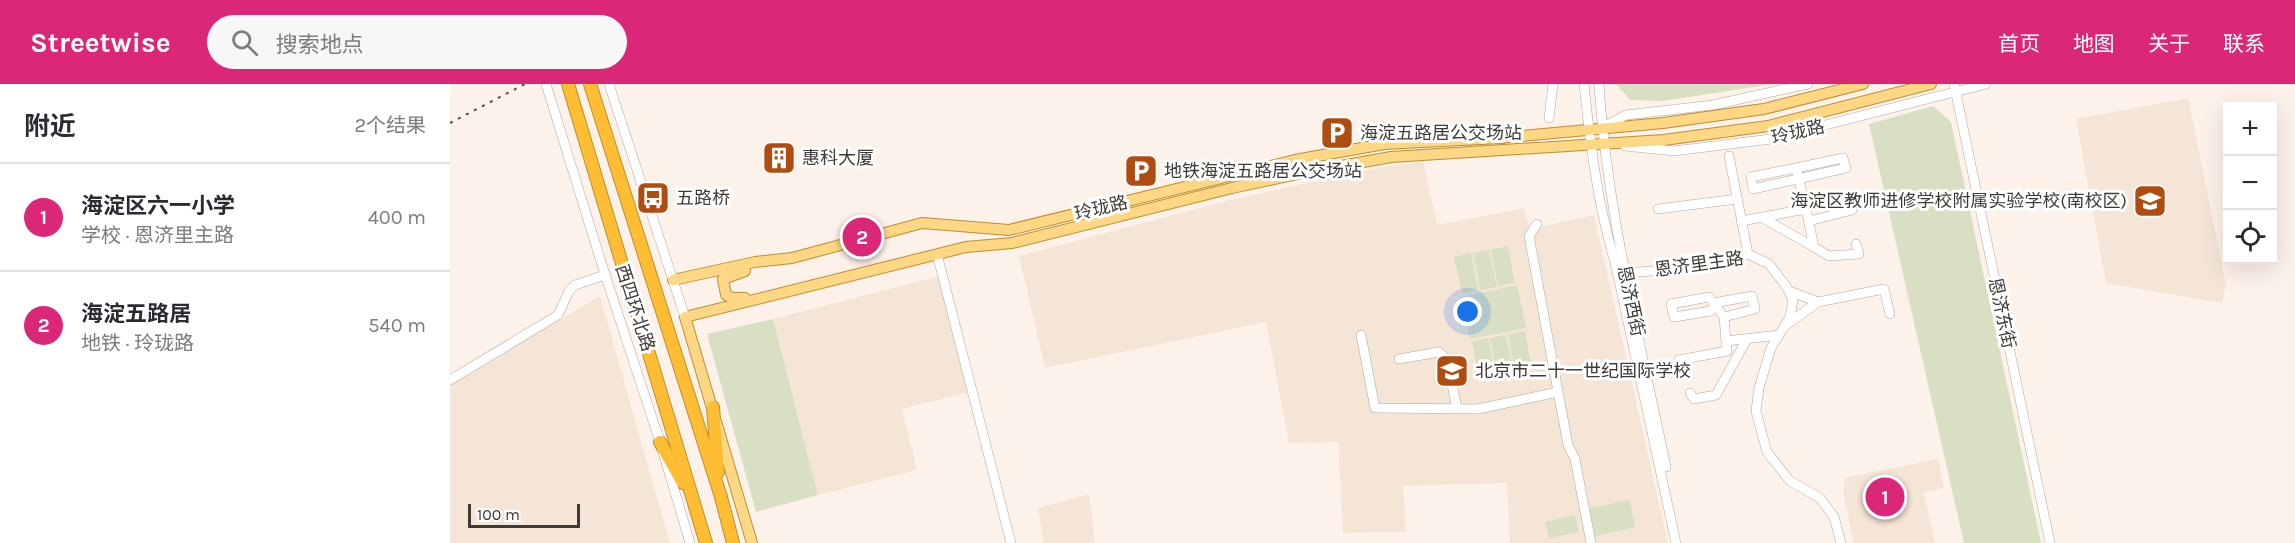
<!DOCTYPE html>
<html lang="zh">
<meta charset="utf-8">
<style>
body{margin:0;font-family:Karla,"Noto Sans SC",sans-serif;background:#f7f7f7;color:#2b2b33}
.controls{position:absolute;right:18px;top:18px;display:grid;overflow:hidden;border-radius:0px;box-shadow:0 6px 24px #0002}
.controls button{width:54px;height:54px;display:grid;place-items:center;padding:0;border:0;border-bottom:2px solid #e1e1e2;background:#fff;color:#2b2b33;font:30px sans-serif}
.scale{position:absolute;left:18px;bottom:15px;width:112px;box-sizing:border-box;padding-left:6px;border:3px solid #3e3a36;border-top:0;font-size:16px;line-height:21px;white-space:nowrap;color:#3e3a36;-webkit-text-stroke:4px #fff;paint-order:stroke}
.you{position:absolute;left:1018px;top:228px;width:21px;height:21px;margin:-15px;border:4px solid #fff;border-radius:50%;background:#1a73e8;box-shadow:0 0 0 9px #1a73e833}
.badge{display:grid;place-items:center;width:39px;height:39px;border-radius:50%;background:#db2777;color:#fff;font-size:20px;font-weight:700}
.pin{position:absolute;translate:-50% -50%;border:3px solid #fff;box-shadow:0 2px 6px #0006}
.list{margin:0;padding:0;list-style:none}
h2{display:flex;justify-content:space-between;align-items:center;height:78px;margin:0;padding:0 24px;font-size:26px}
h2 small{font-size:20px;font-weight:400;color:#7c7c81}
.list li{display:grid;grid-template-columns:39px 1fr auto;gap:18px;align-items:center;box-sizing:border-box;height:108px;padding:0 24px;border-top:2px solid #e1e1e2}
.list b{display:block;font-size:22px;white-space:nowrap}
.list p{margin:0;font-size:20px;white-space:nowrap;color:#7c7c81}
.list em{font-size:20px;font-style:normal;color:#7c7c81}
.icon{flex:none;width:33px;height:33px;fill:none;stroke:currentColor;stroke-width:2;stroke-linecap:round;stroke-linejoin:round}
.map{position:relative;flex:none;width:1845px;height:459px;overflow:hidden}
header{display:flex;align-items:center;gap:36px;box-sizing:border-box;height:84px;padding:0 30px;background:#db2777;color:#fff}
header strong{font-size:28px}
nav{display:flex;gap:33px;margin-inline-start:auto;font-size:21px}
.search{width:420px;height:54px;background:#f7f7f7;display:flex;align-items:center;gap:15px;box-sizing:border-box;padding:0 21px;border-radius:33px;color:#7c7c81;font-size:22px}
main{display:flex}
aside{flex:1;background:#fff}
.map>svg:first-child{display:block}
</style>
<header>
<strong>Streetwise</strong>
<div class="search"><svg class="icon" aria-label="search" viewBox="0 0 24 24"><circle cx="10" cy="10" r="6"/><path d="M15 15l6 6"/></svg>搜索地点</div>
<nav><a>首页</a><a>地图</a><a>关于</a><a>联系</a></nav>
</header>
<main>
<aside>
<h2>附近<small>2个结果</small></h2>
<ul class="list">
<li><span class="badge">1</span><div><b>海淀区六一小学</b><p>学校 · 恩济里主路</p></div><em>400 m</em></li>
<li><span class="badge">2</span><div><b>海淀五路居</b><p>地铁 · 玲珑路</p></div><em>540 m</em></li>
</ul>
</aside>
<div class="map">
<svg width="1845" height="459" viewBox="0 0 1845 459">
<rect width="100%" height="100%" fill="#fdf2e9"/>
<g fill="#f5e5d7">
<polygon points="1738,14 1776,200 1772,219 1656,199 1626,35"/>
<polygon points="973,77 987,141 1074,124 1080,145 1144,131 1218,459 1060,459 1057,399 953,402 956,448 893,449 888,358 839,359 816,238 595,284 569,172 780,116 911,87"/>
<polygon points="490,192 519,308 452,325 467,386 368,411 323,235"/>
<polygon points="150,212 220,459 0,459 0,302"/>
<polygon points="1488,375 1494,404 1474,408 1485,459 1404,459 1393,408 1395,396 1399,393"/>
<polygon points="639,410 645,459 594,459 588,424"/>
</g>
<g fill="#d8dfc3">
<polygon points="1166,0 1323,0 1213,17 1180,16"/>
<polygon points="1483,22 1501,38 1591,459 1514,459 1419,40"/>
<polygon points="1058,162 1065,199 1048,202 1041,166"/>
<polygon points="1039,166 1047,203 1030,206 1023,169"/>
<polygon points="1021,169 1028,206 1012,209 1004,173"/>
<polygon points="1067,201 1076,244 1020,255 1011,213"/>
<polygon points="323,235 368,411 306,428 257,250"/>
<polygon points="1075,247 1081,279 1064,282 1058,250"/>
<polygon points="1056,251 1063,283 1046,286 1040,254"/>
<polygon points="1038,254 1045,286 1028,289 1022,257"/>
<polygon points="1180,416 1185,443 1145,452 1139,424"/>
<polygon points="1125,431 1129,448 1099,454 1095,438"/>
</g>
<g fill="none" stroke-linecap="round" stroke-linejoin="round">
<g stroke="#b1a79f" stroke-width="10">
<g id="minor">
<polyline points="96,0 152,181 210,358 240,459"/>
<polyline points="159,0 235,233"/>
<path d="M1134,0C1140,58 1148,123 1165,178L1226,459"/>
<path d="M1149,0C1157,129 1190,257 1216,383"/>
<polyline points="1504,0 1600,459"/>
<polyline points="1099,34 1103,0"/>
<polyline points="1153,43 1176,31 1263,21 1358,0"/>
<polyline points="1175,62 1224,67 1321,55 1536,0"/>
<polyline points="1279,72 1298,170"/>
<polyline points="1346,84 1301,93 1303,105 1396,84 1393,74 1346,84 1356,125"/>
<polyline points="1208,125 1287,115"/>
<polyline points="1291,137 1356,125 1364,163 1311,133"/>
<polyline points="1359,137 1402,126"/>
<polyline points="1087,140 1079,152 1118,361 1125,375 1141,459"/>
<polyline points="1364,163 1379,172 1409,170 1406,160"/>
<polyline points="487,170 561,459"/>
<polyline points="1176,189 1201,187 1298,170 1319,180 1336,202 1343,216 1340,233 1321,264 1309,304 1306,327 1317,368 1340,397 1370,414 1384,433 1391,459"/>
<polyline points="1368,218 1434,205 1440,230"/>
<polyline points="1274,233 1259,213 1221,220 1224,233 1261,227 1269,218 1302,212 1305,225 1274,233 1276,257 1329,251"/>
<polyline points="1336,241 1368,218 1339,207"/>
<polyline points="911,251 925,324 1028,325 1108,308"/>
<polyline points="949,275 989,268 997,276 1007,325"/>
<polyline points="1229,276 1277,267 1276,257"/>
<polyline points="0,296 108,231 119,207 125,201 155,191"/>
<polyline points="1240,309 1244,315 1266,311 1297,255"/>
</g>
</g>
<g stroke="#bb8f34" stroke-width="12">
<g id="major">
<polyline points="223,196 305,178 342,174 472,139 559,146 845,76 934,60 1050,54 1213,39 1314,25 1413,0"/>
<polyline points="295,214 283,214 276,211 273,195 295,187"/>
<polyline points="302,459 235,233 516,163 562,159 782,104 857,88 941,73 1214,56 1318,42 1481,0"/>
</g>
</g>
<g stroke="#bb8f34" stroke-width="14">
<g id="highway">
<polyline points="118,0 256,459"/>
<polyline points="140,0 271,413 283,459"/>
<polyline points="263,323 268,388"/>
<polyline points="210,358 233,399"/>
</g>
</g>
<use href="#minor" stroke="#fff" stroke-width="9"/>
<use href="#major" stroke="#fed785" stroke-width="10"/>
<use href="#highway" stroke="#febd33" stroke-width="12"/>
<polyline stroke="#524d49" stroke-width="2" stroke-dasharray="3 6" stroke-linecap="butt" points="0,39 75,0"/>
</g>
<defs>
<g id="parking-square" transform="scale(1.725)"><rect x="-9" y="-9" width="18" height="18" rx="4" fill="#af4d11" stroke="#fff"/><path d="M-3.5-5.5H1a3.5 3.5 0 0 1 0 7H-1V5.5H-3.5ZM-1-3.4V-.6H.8a1.4 1.4 0 0 0 0-2.8Z" fill="#fff"/></g>
<g id="building-square" transform="scale(1.725)"><rect x="-9" y="-9" width="18" height="18" rx="4" fill="#af4d11" stroke="#fff"/><path d="M-4-6H4V6H1V3H-1V6H-4ZM-2.5-4.3h1.7v1.8h-1.7ZM.8-4.3h1.7v1.8H.8ZM-2.5-1h1.7V.8h-1.7ZM.8-1h1.7V.8H.8Z" fill="#fff"/></g>
<g id="bus-square" transform="scale(1.725)"><rect x="-9" y="-9" width="18" height="18" rx="4" fill="#af4d11" stroke="#fff"/><path d="M-5-6H5V4H4V6H2V4H-2V6H-4V4H-5ZM-3.5-4V0h7V-4ZM-3.5 1.2v1.5H-2V1.2ZM2 1.2v1.5H3.5V1.2Z" fill="#fff"/></g>
<g id="school-square" transform="scale(1.725)"><rect x="-9" y="-9" width="18" height="18" rx="4" fill="#af4d11" stroke="#fff"/><path d="M0-5L7-2L0 1L-7-2ZM-4 1L0 2.5L4 1V4Q0 6-4 4Z" fill="#fff"/></g>
</defs>
<g fill-rule="evenodd">
<use href="#parking-square" x="887" y="49"/>
<use href="#building-square" x="329" y="74"/>
<use href="#parking-square" x="691" y="87"/>
<use href="#bus-square" x="203" y="114"/>
<use href="#school-square" x="1700" y="117"/>
<use href="#school-square" x="1002" y="287"/>
</g>
<g text-anchor="middle" dominant-baseline="central" stroke-width="6" stroke-linejoin="round" paint-order="stroke">
<g font-size="18" fill="#3e3a36" stroke="#fff">
<text transform="translate(1348 48) rotate(-13)">玲珑路</text>
<text transform="translate(651 124) rotate(-14)">玲珑路</text>
<text transform="translate(1249 180) rotate(-8)">恩济里主路</text>
<text transform="translate(1181 217) rotate(78)">恩济西街</text>
<text transform="translate(185 224) rotate(72)">西四环北路</text>
<text transform="translate(1552 229) rotate(78)">恩济东街</text>
</g>
<g font-size="18" fill="#3e3a36" stroke="#fff" text-anchor="start">
<text x="910" y="49">海淀五路居公交场站</text>
<text x="352" y="74">惠科大厦</text>
<text x="714" y="87">地铁海淀五路居公交场站</text>
<text x="226" y="114">五路桥</text>
<text x="1677" y="117" text-anchor="end">海淀区教师进修学校附属实验学校(南校区)</text>
<text x="1025" y="287">北京市二十一世纪国际学校</text>
</g>
</g>
</svg>
<div class="controls">
<button>+</button>
<button>−</button>
<button><svg class="icon" aria-label="locate" viewBox="0 0 24 24"><circle cx="12" cy="12" r="6"/><path d="M12 2v4M12 18v4M2 12h4M18 12h4"/></svg></button>
</div>
<div class="scale">100 m</div>
<div class="you"></div>
<div class="pin badge" style="left:1435px;top:413px">1</div>
<div class="pin badge" style="left:412px;top:153px">2</div>
</div>
</main>
